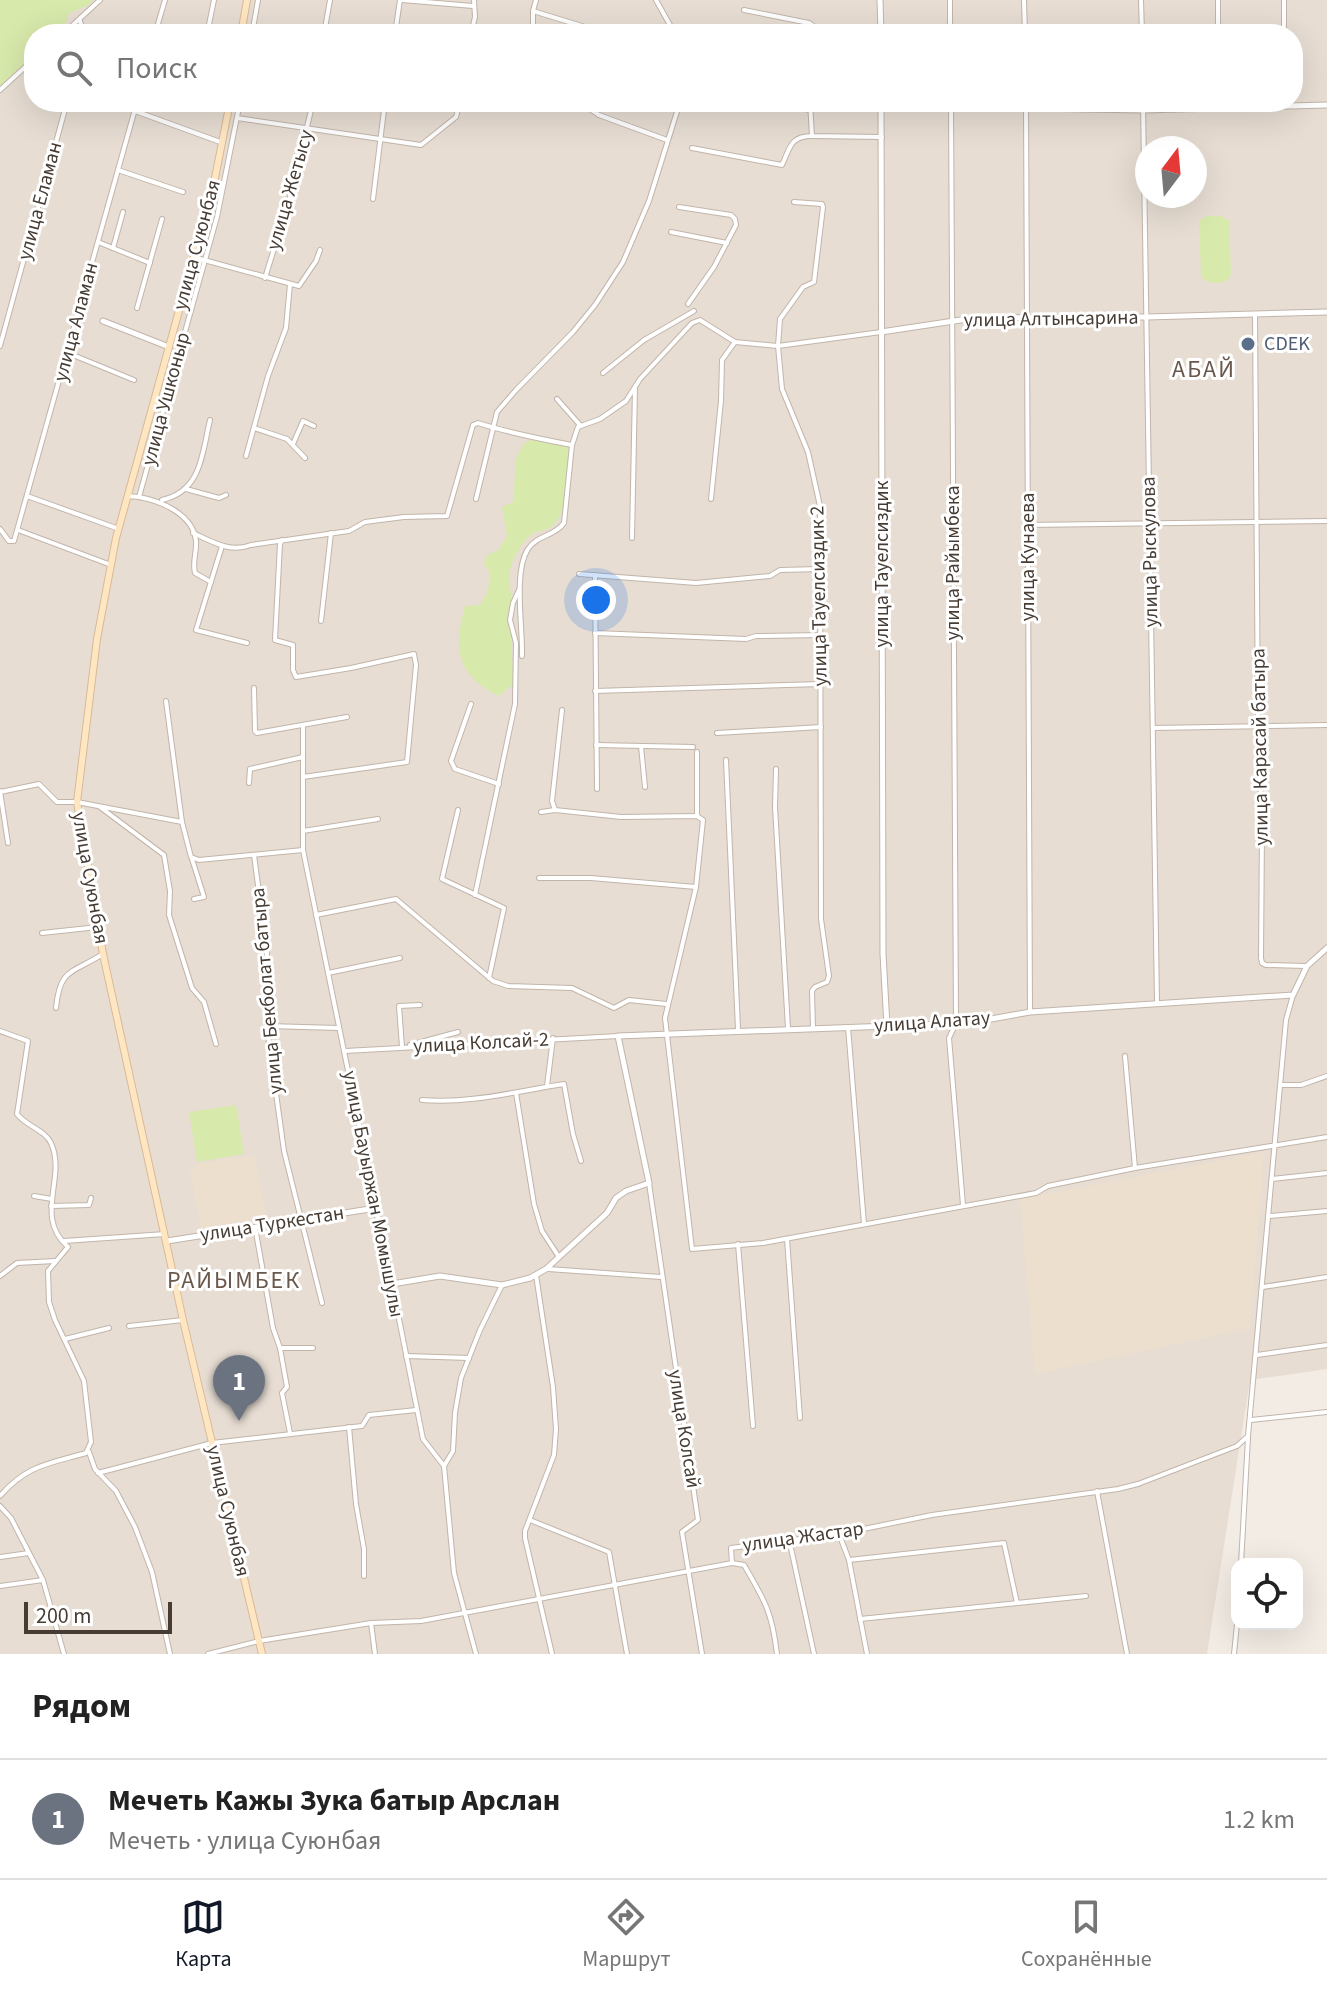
<!DOCTYPE html>
<html lang="ru">
<meta charset="utf-8">
<style>
body{margin:0;font-family:"Source Sans 3",sans-serif;background:#f6f6f6;color:#222}
.controls{position:absolute;right:24px;bottom:24px;display:grid;overflow:hidden;border-radius:16px;box-shadow:0 8px 32px #0002}
.controls button{width:72px;height:72px;display:grid;place-items:center;padding:0;border:0;border-bottom:2px solid #e0e0e0;background:#fff;color:#222;font:40px sans-serif}
.compass{position:absolute;left:1135px;top:136px;width:72px;height:72px;border-radius:50%;background:#fff;box-shadow:0 8px 32px #0002;rotate:16deg}
.scale{position:absolute;left:24px;bottom:20px;width:148px;box-sizing:border-box;padding-left:8px;border:4px solid #463c34;border-top:0;font-size:22px;line-height:28px;white-space:nowrap;color:#463c34;-webkit-text-stroke:6px #fff;paint-order:stroke}
.you{position:absolute;left:596px;top:600px;width:28px;height:28px;margin:-20px;border:6px solid #fff;border-radius:50%;background:#1a73e8;box-shadow:0 0 0 12px #1a73e833}
.badge{display:grid;place-items:center;width:52px;height:52px;border-radius:50%;background:#111827;color:#fff;font-size:26px;font-weight:700}
.pin{position:absolute;translate:-50% -66px;filter:drop-shadow(0 2px 4px #0008)}
.pin::after{content:'';position:absolute;top:42px;width:28px;height:24px;background:inherit;clip-path:polygon(0 0,100% 0,50% 100%)}
.list{margin:0;padding:0;list-style:none}
h2{display:flex;justify-content:space-between;align-items:center;height:104px;margin:0;padding:0 32px;font-size:34px}
h2 small{font-size:26px;font-weight:400;color:#767676}
.list li{display:grid;grid-template-columns:52px 1fr auto;gap:24px;align-items:center;box-sizing:border-box;height:120px;padding:0 32px;border-top:2px solid #e0e0e0}
.list b{display:block;font-size:30px;white-space:nowrap}
.list p{margin:0;font-size:26px;white-space:nowrap;color:#767676}
.list em{font-size:26px;font-style:normal;color:#767676}
.icon{flex:none;width:44px;height:44px;fill:none;stroke:currentColor;stroke-width:2;stroke-linecap:round;stroke-linejoin:round}
.map{position:relative;flex:none;width:1327px;height:1654px;overflow:hidden}
.search{position:absolute;background:#fff;box-shadow:0 8px 32px #0002;left:24px;right:24px;top:24px;height:88px;display:flex;align-items:center;gap:20px;box-sizing:border-box;padding:0 28px;border-radius:32px;color:#767676;font-size:30px}
.sheet{height:224px;background:#fff}
nav{display:flex;justify-content:space-around;align-items:center;box-sizing:border-box;height:112px;border-top:2px solid #e0e0e0;background:#fff;font-size:22px;color:#767676}
nav a{display:grid;justify-items:center;gap:4px}
nav .on{color:#111827}
.map>svg:first-child{display:block}
</style>
<div class="map">
<svg width="1327" height="1654" viewBox="0 0 1327 1654">
<rect width="100%" height="100%" fill="#f3ece5"/>
<path fill="#e7ddd3" fill-rule="evenodd" d="M0,0H1327V1369L1250,1380L1207,1654H0ZM34,34H1293V102H34ZM1147,148H1195V196H1147Z"/>
<g fill="#eddfce">
<polygon points="1264,1152 1250,1328 1035,1374 1020,1199"/>
<polygon points="254,1155 267,1217 201,1229 190,1171 196,1169 195,1164"/>
</g>
<g fill="#d8e9ac">
<path d="M0,0H93L87,6L69,13C63,38 57,34 34,34V55L0,86Z"/>
<path d="M1207,216H1220L1229,220L1231,274L1228,280C1219,284 1207,285 1201,276L1199,221Z"/>
<path d="M532,440L569,447C567,471 571,507 553,525C547,531 543,530 536,532C524,537 515,555 511,566C506,580 512,590 511,603C509,630 513,656 513,684L499,696C456,675 453,649 465,606L480,605L488,591L490,572L484,564L487,555L498,550L507,536L502,507L513,502L516,459L524,443Z"/>
<polygon points="236,1105 244,1154 197,1162 189,1112"/>
</g>
<g fill="none" stroke-linecap="round" stroke-linejoin="round">
<g stroke="#c2b5aa" stroke-width="6">
<g id="minor">
<polyline points="402,0 473,6"/>
<polyline points="536,0 533,11 608,34"/>
<polyline points="656,0 675,34"/>
<polyline points="950,0 950,34"/>
<polyline points="1024,0 1025,34"/>
<polyline points="1141,0 1142,34"/>
<polyline points="1218,0 1218,34"/>
<polyline points="744,10 809,23 812,25 813,34"/>
<polyline points="533,11 533,34"/>
<polyline points="80,21 84,34"/>
<polyline points="63,34 100,0"/>
<polyline points="155,34 165,0"/>
<polyline points="207,34 214,0"/>
<polyline points="252,34 258,0"/>
<polyline points="324,34 330,0"/>
<polyline points="395,34 400,0"/>
<polyline points="471,34 475,17 474,0"/>
<polyline points="1284,34 1284,0"/>
<polyline points="0,90 34,59"/>
<polyline points="767,102 810,110"/>
<polyline points="810,102 812,136 882,137"/>
<polyline points="951,102 956,1023 949,1038 963,1205"/>
<polyline points="1026,102 1030,1012"/>
<polyline points="1143,102 1157,1002"/>
<polyline points="585,106 599,115 667,140"/>
<polyline points="135,111 223,143"/>
<polyline points="237,118 421,145 456,117 460,102"/>
<path d="M692,148L782,165C790,148 790,136 812,136"/>
<polyline points="118,170 183,192"/>
<polyline points="373,199 385,102"/>
<polyline points="794,202 822,204 823,207 814,282 803,287 780,319 778,346 782,389 808,452 820,506 821,919 829,976 827,982 815,987 812,991 813,1029"/>
<polyline points="679,207 731,215 735,219 736,225 714,267 688,304"/>
<polyline points="671,232 727,243"/>
<polyline points="98,242 150,263"/>
<polyline points="113,248 123,212"/>
<polyline points="193,257 299,286 316,261 320,250"/>
<polyline points="265,278 290,197 313,102"/>
<polyline points="137,308 162,219"/>
<polyline points="1255,314 1258,724 1262,827 1261,958 1262,963 1266,965 1306,966"/>
<polyline points="0,346 67,102"/>
<polyline points="68,353 134,380"/>
<polyline points="603,373 644,340 694,311"/>
<polyline points="557,399 580,425"/>
<polyline points="254,428 287,439 305,458"/>
<polyline points="293,444 303,421 314,426"/>
<polyline points="246,456 268,376 286,328 290,284"/>
<polyline points="186,489 219,498 226,495"/>
<polyline points="27,496 119,529"/>
<polyline points="127,496 139,497 217,217 240,102"/>
<path d="M139,497C161,501 193,514 196,541C197,552 192,562 195,573L211,582"/>
<polyline points="476,499 497,412 516,390 573,332 595,305 623,262 649,201 680,102"/>
<polyline points="711,499 721,401 722,360 735,342"/>
<path d="M162,500C202,491 202,453 210,420"/>
<polyline points="1027,525 1327,521"/>
<polyline points="0,529 9,541 14,541 137,102"/>
<polyline points="18,530 111,565"/>
<path d="M193,533C213,542 230,553 251,545L349,531L365,522L404,517L447,516L473,425L478,423C509,433 541,439 572,445"/>
<polyline points="632,538 635,388"/>
<polyline points="282,540 280,544 275,640 293,645 293,670 296,677 351,668 414,654 416,665 407,762 303,777"/>
<polyline points="222,546 196,630 247,643"/>
<polyline points="579,574 696,583 770,576 780,570 820,569"/>
<polyline points="595,575 597,789"/>
<polyline points="321,621 331,533"/>
<polyline points="595,633 746,639 756,636 821,635"/>
<path d="M522,656C523,628 513,572 528,549C537,535 555,536 564,523L572,445L578,427L600,419L626,401L640,379L692,323L700,320L735,342L778,346L881,332"/>
<polyline points="254,688 255,731 257,733 347,717"/>
<polyline points="595,691 820,684"/>
<polyline points="166,701 182,822 191,857 199,860 303,850"/>
<polyline points="471,704 451,761 455,769 499,784"/>
<polyline points="303,726 303,850 376,1208"/>
<polyline points="1153,728 1327,725"/>
<polyline points="717,733 821,727"/>
<polyline points="596,745 693,747"/>
<polyline points="641,746 645,787"/>
<polyline points="726,760 738,1029"/>
<polyline points="776,769 775,807 788,1028"/>
<polyline points="249,783 250,769 303,757"/>
<polyline points="0,791 8,843"/>
<polyline points="0,792 39,784 57,802 77,802 182,822"/>
<polyline points="100,807 164,855 170,891 169,915 192,988 204,1002 216,1044"/>
<polyline points="458,810 442,879 504,908 489,978"/>
<polyline points="555,810 552,801 562,710"/>
<polyline points="541,812 555,810 621,817 697,816 703,820 696,887 665,1018 692,1249 763,1243 1036,1193 1048,1186 1135,1168 1327,1137"/>
<polyline points="697,816 697,752"/>
<polyline points="303,831 378,819"/>
<polyline points="254,855 267,953 267,1028 284,1151 322,1303"/>
<polyline points="192,859 204,897 194,899"/>
<polyline points="539,878 591,878 696,887"/>
<polyline points="475,895 515,704 516,643 510,620 513,603 519,590"/>
<polyline points="316,915 396,899 493,981 508,986 572,988 614,1008 629,1000 666,1004"/>
<polyline points="42,933 98,927"/>
<polyline points="328,973 400,958"/>
<path d="M56,1008C60,968 71,974 103,954"/>
<polyline points="267,1026 339,1028"/>
<polyline points="848,1027 864,1224"/>
<path d="M0,1031L28,1041L17,1114C26,1126 45,1130 51,1143C67,1178 33,1216 68,1247L48,1271L49,1302L55,1320L84,1381L91,1442L86,1453C48,1464 27,1465 0,1496"/>
<polyline points="410,1045 458,1032"/>
<polyline points="402,1047 399,1006 420,1005"/>
<polyline points="345,1051 618,1036"/>
<polyline points="1125,1056 1135,1168"/>
<polyline points="1281,1085 1301,1085 1327,1076"/>
<polyline points="547,1086 553,1038"/>
<polyline points="516,1093 534,1204 542,1231 559,1257"/>
<path d="M422,1100C470,1104 518,1091 564,1084L573,1134L581,1161"/>
<polyline points="1272,1179 1327,1173"/>
<polyline points="649,1183 698,1520 682,1532 702,1654"/>
<polyline points="34,1196 52,1199"/>
<polyline points="51,1206 89,1205 91,1198"/>
<polyline points="1269,1216 1327,1211"/>
<polyline points="255,1227 273,1328 280,1348 287,1387 282,1393 290,1433"/>
<polyline points="787,1239 800,1418"/>
<polyline points="64,1241 165,1234"/>
<polyline points="738,1244 753,1426"/>
<polyline points="548,1269 661,1277"/>
<polyline points="536,1275 553,1387 556,1429 554,1455 525,1531 525,1538 552,1654"/>
<polyline points="0,1276 17,1263 55,1261"/>
<polyline points="392,1284 423,1439 444,1466 454,1573 476,1654"/>
<polyline points="1263,1287 1327,1277"/>
<polyline points="129,1326 183,1320"/>
<polyline points="65,1339 109,1328"/>
<polyline points="280,1348 313,1348"/>
<polyline points="1257,1355 1327,1345"/>
<polyline points="406,1356 469,1358"/>
<polyline points="1251,1420 1327,1412"/>
<polyline points="349,1427 356,1504 364,1549 364,1576"/>
<polyline points="89,1452 95,1469 116,1491 135,1527 152,1572 170,1654"/>
<polyline points="444,1466 453,1451 455,1413 461,1378 480,1330 502,1285"/>
<polyline points="98,1473 212,1443 362,1426 369,1415 416,1410"/>
<polyline points="1097,1491 1127,1654"/>
<polyline points="0,1506 11,1518 43,1580 64,1654"/>
<polyline points="530,1520 609,1552 627,1654"/>
<polyline points="839,1534 849,1560 867,1654"/>
<polyline points="789,1539 814,1654"/>
<polyline points="0,1557 29,1553"/>
<polyline points="849,1560 1004,1543 1017,1603"/>
<polyline points="732,1563 731,1548 839,1534 932,1515 1118,1489 1138,1484 1237,1446 1248,1436 1286,1020 1293,995"/>
<polyline points="1241,1564 1248,1438"/>
<polyline points="0,1586 43,1580"/>
<polyline points="860,1619 1086,1596"/>
<polyline points="371,1623 375,1654"/>
<path d="M208,1654L259,1641L371,1623L421,1621L732,1563L744,1565C765,1601 772,1612 777,1654"/>
<polyline points="1234,1654 1237,1624"/>
</g>
</g>
<g stroke="#c2b5aa" stroke-width="7">
<g id="tertiary">
<polyline points="880,0 881,34"/>
<polyline points="881,102 883,954 887,1026"/>
<polyline points="881,107 1018,103 1032,108 1143,110 1327,105"/>
<polyline points="103,321 169,347"/>
<polyline points="881,332 974,318 1147,317 1327,312"/>
<polyline points="167,1241 376,1208 392,1284 440,1276 502,1285 530,1278 546,1269 607,1213 616,1198 626,1191 649,1183 618,1036 969,1023 1030,1012 1293,995 1307,966 1327,948"/>
</g>
</g>
<g stroke="#d8ba95" stroke-width="8">
<g id="secondary">
<polyline points="241,34 247,0"/>
<polyline points="230,102 213,188 116,538 97,639 77,802 103,954 183,1320 262,1654"/>
</g>
</g>
<use href="#minor" stroke="#fff" stroke-width="4"/>
<use href="#tertiary" stroke="#fff" stroke-width="5"/>
<use href="#secondary" stroke="#ffe6c3" stroke-width="6"/>
</g>
<circle fill="#5c6f8a" stroke="#fff" stroke-width="3" cx="1248" cy="344" r="8"/>
<g text-anchor="middle" dominant-baseline="central" stroke-width="6" stroke-linejoin="round" paint-order="stroke">
<g font-size="20" fill="#463c34" stroke="#fff">
<text transform="translate(290 190) rotate(-74)">улица Жетысу</text>
<text transform="translate(40 201) rotate(-75)">улица Еламан</text>
<text transform="translate(197 245) rotate(-75)">улица Суюнбая</text>
<text transform="translate(1051 319) rotate(-1)">улица Алтынсарина</text>
<text transform="translate(76 322) rotate(-75)">улица Аламан</text>
<text transform="translate(166 399) rotate(-75)">улица Ушконыр</text>
<text transform="translate(1150 552) rotate(-91)">улица Рыскулова</text>
<text transform="translate(1028 557) rotate(-90)">улица Кунаева</text>
<text transform="translate(953 563) rotate(-90)">улица Райымбека</text>
<text transform="translate(882 564) rotate(-90)">улица Тауелсиздик</text>
<text transform="translate(819 596) rotate(-91)">улица Тауелсиздик 2</text>
<text transform="translate(1260 747) rotate(-91)">улица Карасай батыра</text>
<text transform="translate(90 878) rotate(80)">улица Суюнбая</text>
<text transform="translate(267 991) rotate(-95)">улица Бекболат батыра</text>
<text transform="translate(932 1022) rotate(-4)">улица Алатау</text>
<text transform="translate(481 1043) rotate(-3)">улица Колсай-2</text>
<text transform="translate(373 1194) rotate(79)">улица Бауыржан Момышулы</text>
<text transform="translate(272 1224) rotate(-9)">улица Туркестан</text>
<text transform="translate(684 1429) rotate(81)">улица Колсай</text>
<text transform="translate(228 1511) rotate(77)">улица Суюнбая</text>
<text transform="translate(803 1537) rotate(-8)">улица Жастар</text>
</g>
<g font-size="20" fill="#4e5e75" stroke="#fff" text-anchor="start">
<text x="1264" y="344">CDEK</text>
</g>
<g font-size="24" letter-spacing="2" fill="#69584b" stroke="#fff">
<text x="1204" y="369">АБАЙ</text>
<text x="234" y="1280">РАЙЫМБЕК</text>
</g>
</g>
</svg>
<div class="controls">
<button><svg class="icon" aria-label="locate" viewBox="0 0 24 24"><circle cx="12" cy="12" r="6"/><path d="M12 2v4M12 18v4M2 12h4M18 12h4"/></svg></button>
</div>
<svg class="compass" viewBox="-18 -18 36 36"><path d="M0-13l5 13h-10z" fill="#e53935"/><path d="M0 13l5-13h-10z" fill="#767676"/></svg>
<div class="scale">200 m</div>
<div class="you"></div>
<div class="pin badge" style="left:239px;top:1421px;background:#6b7280">1</div>
<div class="search"><svg class="icon" aria-label="search" viewBox="0 0 24 24"><circle cx="10" cy="10" r="6"/><path d="M15 15l6 6"/></svg>Поиск</div>
</div>
<section class="sheet">
<h2>Рядом<small></small></h2>
<ul class="list">
<li><span class="badge" style="background:#6b7280">1</span><div><b>Мечеть Кажы Зука батыр Арслан</b><p>Мечеть · улица Суюнбая</p></div><em>1.2 km</em></li>
</ul>
</section>
<nav>
<a class="on"><svg class="icon" aria-label="map" viewBox="0 0 24 24"><path d="M3 6l6-2 6 2 6-2v14l-6 2-6-2-6 2zM9 4v14M15 6v14"/></svg>Карта</a>
<a><svg class="icon" aria-label="directions" viewBox="0 0 24 24"><path d="M12 3l9 9-9 9-9-9zM9 14v-3h6M13 9l2 2-2 2"/></svg>Маршрут</a>
<a><svg class="icon" aria-label="saved" viewBox="0 0 24 24"><path d="M7 4h10v16l-5-4-5 4z"/></svg>Сохранённые</a>
</nav>
